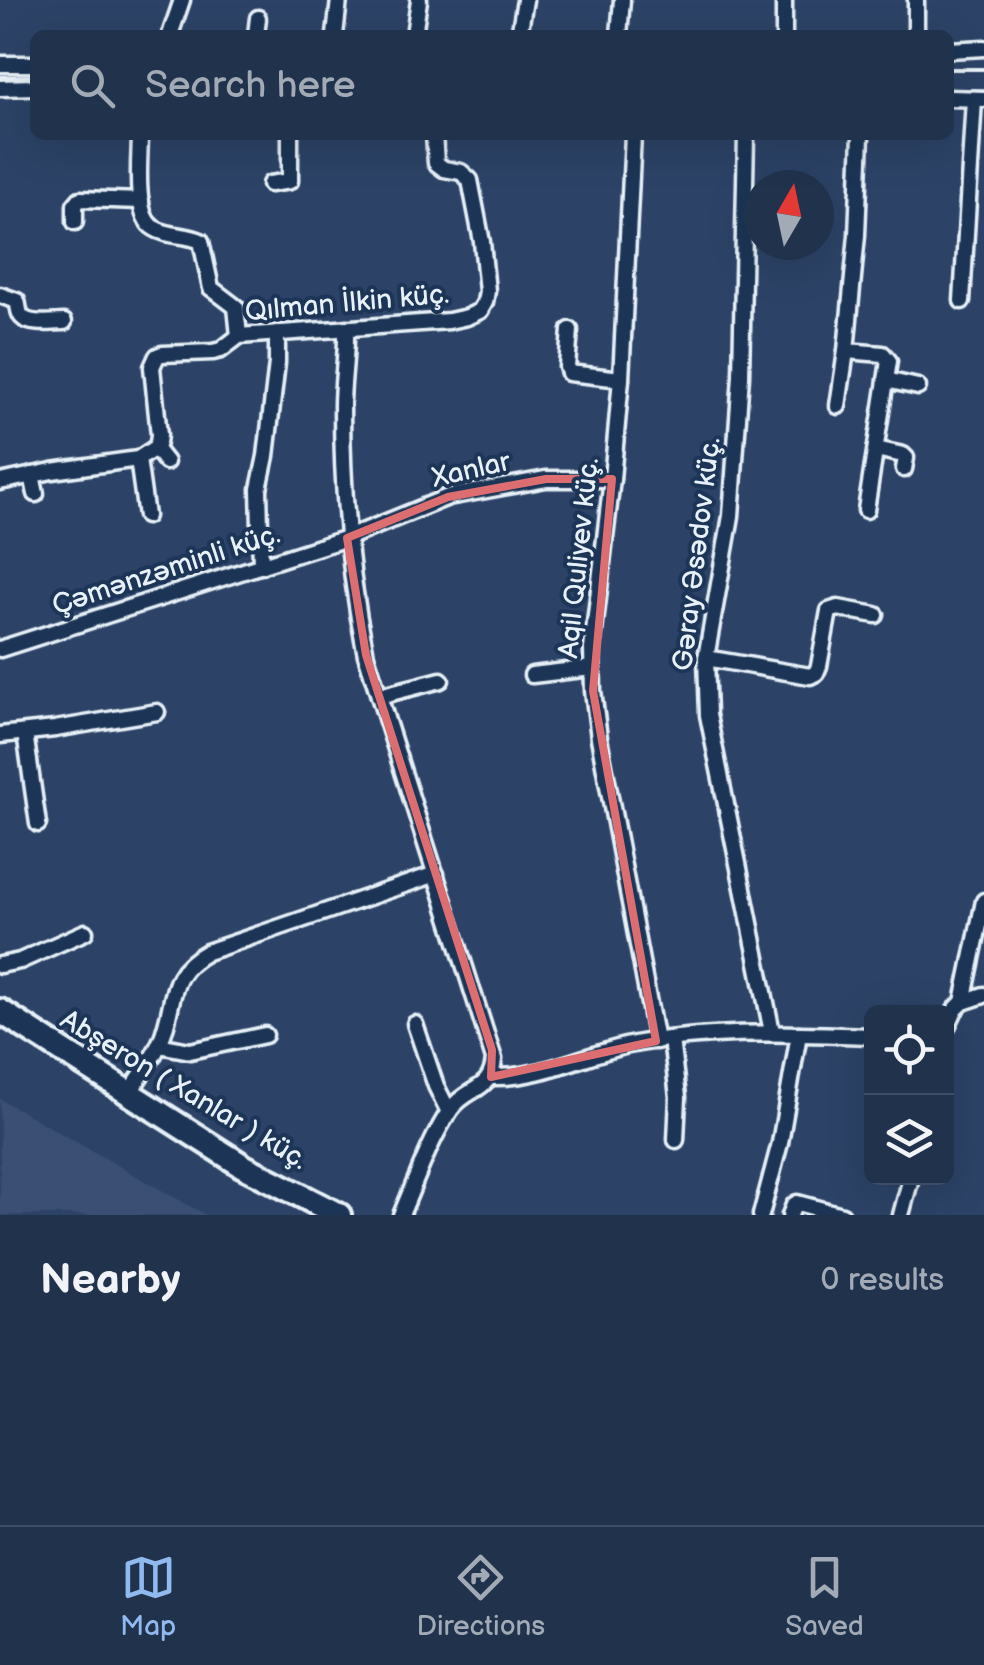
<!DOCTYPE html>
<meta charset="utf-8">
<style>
body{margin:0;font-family:"Balsamiq Sans",sans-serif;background:#293a54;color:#f1f3f6}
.controls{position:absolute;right:30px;bottom:30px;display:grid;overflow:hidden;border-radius:15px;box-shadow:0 10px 40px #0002}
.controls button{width:90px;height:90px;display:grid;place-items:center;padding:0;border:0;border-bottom:2px solid #3e4d65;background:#21324d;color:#f1f3f6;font:50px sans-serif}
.compass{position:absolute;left:744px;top:170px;width:90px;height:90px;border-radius:50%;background:#21324d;box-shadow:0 10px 40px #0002;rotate:9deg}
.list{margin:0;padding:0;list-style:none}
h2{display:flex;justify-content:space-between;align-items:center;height:130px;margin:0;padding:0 40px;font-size:42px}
h2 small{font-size:32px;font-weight:400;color:#a2aab6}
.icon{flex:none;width:55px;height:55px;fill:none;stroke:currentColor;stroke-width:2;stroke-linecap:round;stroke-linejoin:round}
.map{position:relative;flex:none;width:984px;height:1215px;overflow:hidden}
.search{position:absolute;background:#21324d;box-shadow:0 10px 40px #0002;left:30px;right:30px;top:30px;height:110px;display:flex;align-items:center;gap:25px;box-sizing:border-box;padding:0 35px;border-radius:15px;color:#a2aab6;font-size:38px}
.sheet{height:310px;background:#21324d}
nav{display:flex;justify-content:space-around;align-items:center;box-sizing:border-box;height:140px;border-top:2px solid #3e4d65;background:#21324d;font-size:28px;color:#a2aab6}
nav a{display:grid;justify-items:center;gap:5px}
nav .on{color:#90b9f0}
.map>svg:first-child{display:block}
</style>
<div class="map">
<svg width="984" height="1215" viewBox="0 0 984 1215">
<rect width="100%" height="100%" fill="#2c4367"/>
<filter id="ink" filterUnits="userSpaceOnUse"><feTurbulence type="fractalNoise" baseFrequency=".01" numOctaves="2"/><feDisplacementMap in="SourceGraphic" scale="20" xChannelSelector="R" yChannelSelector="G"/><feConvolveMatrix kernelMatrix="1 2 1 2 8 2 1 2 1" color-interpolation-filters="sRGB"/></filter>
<g filter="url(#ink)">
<polygon fill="#3a5075" points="0,1099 204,1214 207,1215 0,1215"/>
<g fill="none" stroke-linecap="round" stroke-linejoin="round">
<polyline stroke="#92a7be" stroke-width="4" points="949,90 984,90"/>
<g stroke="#e8f1f8" stroke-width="21">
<g id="street">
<polyline points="784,0 784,35"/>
<polyline points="916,0 916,35"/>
<polyline points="170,35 182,0"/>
<polyline points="256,35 258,18"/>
<polyline points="335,35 339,0"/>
<polyline points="414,35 419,0"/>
<polyline points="519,35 525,0"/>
<polyline points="619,35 622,0"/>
<polyline points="949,50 984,48"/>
<polyline points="0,64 35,64"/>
<polyline points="0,88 35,87"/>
<polyline points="949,98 984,99"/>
<path d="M140,135C140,157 133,216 154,228C168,237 186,234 201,241L211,288L236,307L239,336"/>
<polyline points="633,135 621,379 612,479 592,649 593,691 599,738 656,1041"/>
<polyline points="746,135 741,376 731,516 706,658 708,715 772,1032"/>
<polyline points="861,135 857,235 846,351 883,354 889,361 866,510"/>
<polyline points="270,184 290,181 290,135"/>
<polyline points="75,222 75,205 80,199 141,201"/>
<path d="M0,295L17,301C19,306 18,313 22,317C30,326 54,322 64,322"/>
<polyline points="962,301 974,99"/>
<path d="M346,328C347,354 342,380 342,406C342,490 349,574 366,655L494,1059C492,1092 468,1086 451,1109C431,1137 415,1183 401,1215"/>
<polyline points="570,330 567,367 569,373 621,379"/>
<polyline points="886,380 918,387"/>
<polyline points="838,406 846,351"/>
<polyline points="155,448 166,462"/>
<polyline points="876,449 903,455 906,458 904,469"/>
<polyline points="138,459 146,516"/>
<polyline points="32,475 36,494"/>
<polyline points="0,482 52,471 138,459 155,448 158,443 159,435 152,367 157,356 162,354 213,352 221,350 239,336 449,321 467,317 480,311 485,302 487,291 482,242 470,180 461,172 444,169 436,163 434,135"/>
<polyline points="261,566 259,489 266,456 277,363 277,333"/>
<polyline points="0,649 347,538 448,497 546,479 612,479"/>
<polyline points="706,658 810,676 816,673 819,666 829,611 838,608 876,615"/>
<polyline points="532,675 592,668"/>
<polyline points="379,696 441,680"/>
<polyline points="25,733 38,824"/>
<polyline points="0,735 55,729 157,712"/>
<polyline points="0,965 20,961 85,932"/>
<polyline points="963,1002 984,995"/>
<polyline points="415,1024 436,1086 449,1112"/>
<polyline points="946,1029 955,1010 963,1002 984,901"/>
<polyline points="671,1039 678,1097 676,1140"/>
<polyline points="159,1045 190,1051 265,1035"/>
<path d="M491,1077C543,1079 590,1051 640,1043C717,1030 795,1033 872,1036"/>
<path d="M128,1094C140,1077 153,1059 161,1040C177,1001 165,975 207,952L436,874"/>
<polyline points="761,1215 780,1143 799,1034"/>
<polyline points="790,1215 794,1205 797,1203 842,1215"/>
<polyline points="901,1215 911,1178"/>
</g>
</g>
<g stroke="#e8f1f8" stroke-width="30">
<polyline id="primary" points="0,1011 243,1166 339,1215"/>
</g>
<use href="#street" stroke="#1d3557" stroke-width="14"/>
<use href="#primary" stroke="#1d3557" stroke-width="22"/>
<g stroke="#e8f1f8" stroke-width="4">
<polyline points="949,69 984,69"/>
<polyline points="0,77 35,76"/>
</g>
</g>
</g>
<path fill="none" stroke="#dc6e71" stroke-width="8" stroke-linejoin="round" d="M546,479H612L593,691L656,1041L491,1077L492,1050L366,655L347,538L448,497Z"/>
<g text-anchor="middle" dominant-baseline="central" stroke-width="8" stroke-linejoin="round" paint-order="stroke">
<g font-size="28" fill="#e8f1f8" stroke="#1d3557">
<text transform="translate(347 303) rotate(-5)">Qılman İlkin küç.</text>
<text transform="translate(471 470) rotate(-13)">Xanlar</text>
<text transform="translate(697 554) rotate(-83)">Gəray Əsədov küç.</text>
<text transform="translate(579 558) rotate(-84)">Aqil Quliyev küç.</text>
<text transform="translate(166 570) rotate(-18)">Çəmənzəminli küç.</text>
<text transform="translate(184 1090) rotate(31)">Abşeron ( Xanlar ) küç.</text>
</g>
</g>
</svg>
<div class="controls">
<button><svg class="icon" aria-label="locate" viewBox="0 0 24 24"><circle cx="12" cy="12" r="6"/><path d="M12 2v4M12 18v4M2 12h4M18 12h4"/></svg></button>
<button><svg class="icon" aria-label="layers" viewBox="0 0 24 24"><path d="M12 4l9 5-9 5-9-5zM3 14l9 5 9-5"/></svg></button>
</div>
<svg class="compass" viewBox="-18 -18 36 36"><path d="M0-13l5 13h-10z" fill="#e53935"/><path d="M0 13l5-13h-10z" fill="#a2aab6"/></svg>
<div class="search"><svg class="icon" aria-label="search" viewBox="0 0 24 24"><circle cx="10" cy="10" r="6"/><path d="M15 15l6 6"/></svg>Search here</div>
</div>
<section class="sheet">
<h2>Nearby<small>0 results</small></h2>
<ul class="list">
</ul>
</section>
<nav>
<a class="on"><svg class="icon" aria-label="map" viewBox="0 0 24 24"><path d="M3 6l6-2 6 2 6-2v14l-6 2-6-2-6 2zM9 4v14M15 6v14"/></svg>Map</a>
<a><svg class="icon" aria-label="directions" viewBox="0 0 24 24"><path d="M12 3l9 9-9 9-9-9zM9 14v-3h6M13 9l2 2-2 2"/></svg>Directions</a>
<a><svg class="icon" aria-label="saved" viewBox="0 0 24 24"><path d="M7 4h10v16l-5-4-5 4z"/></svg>Saved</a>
</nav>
